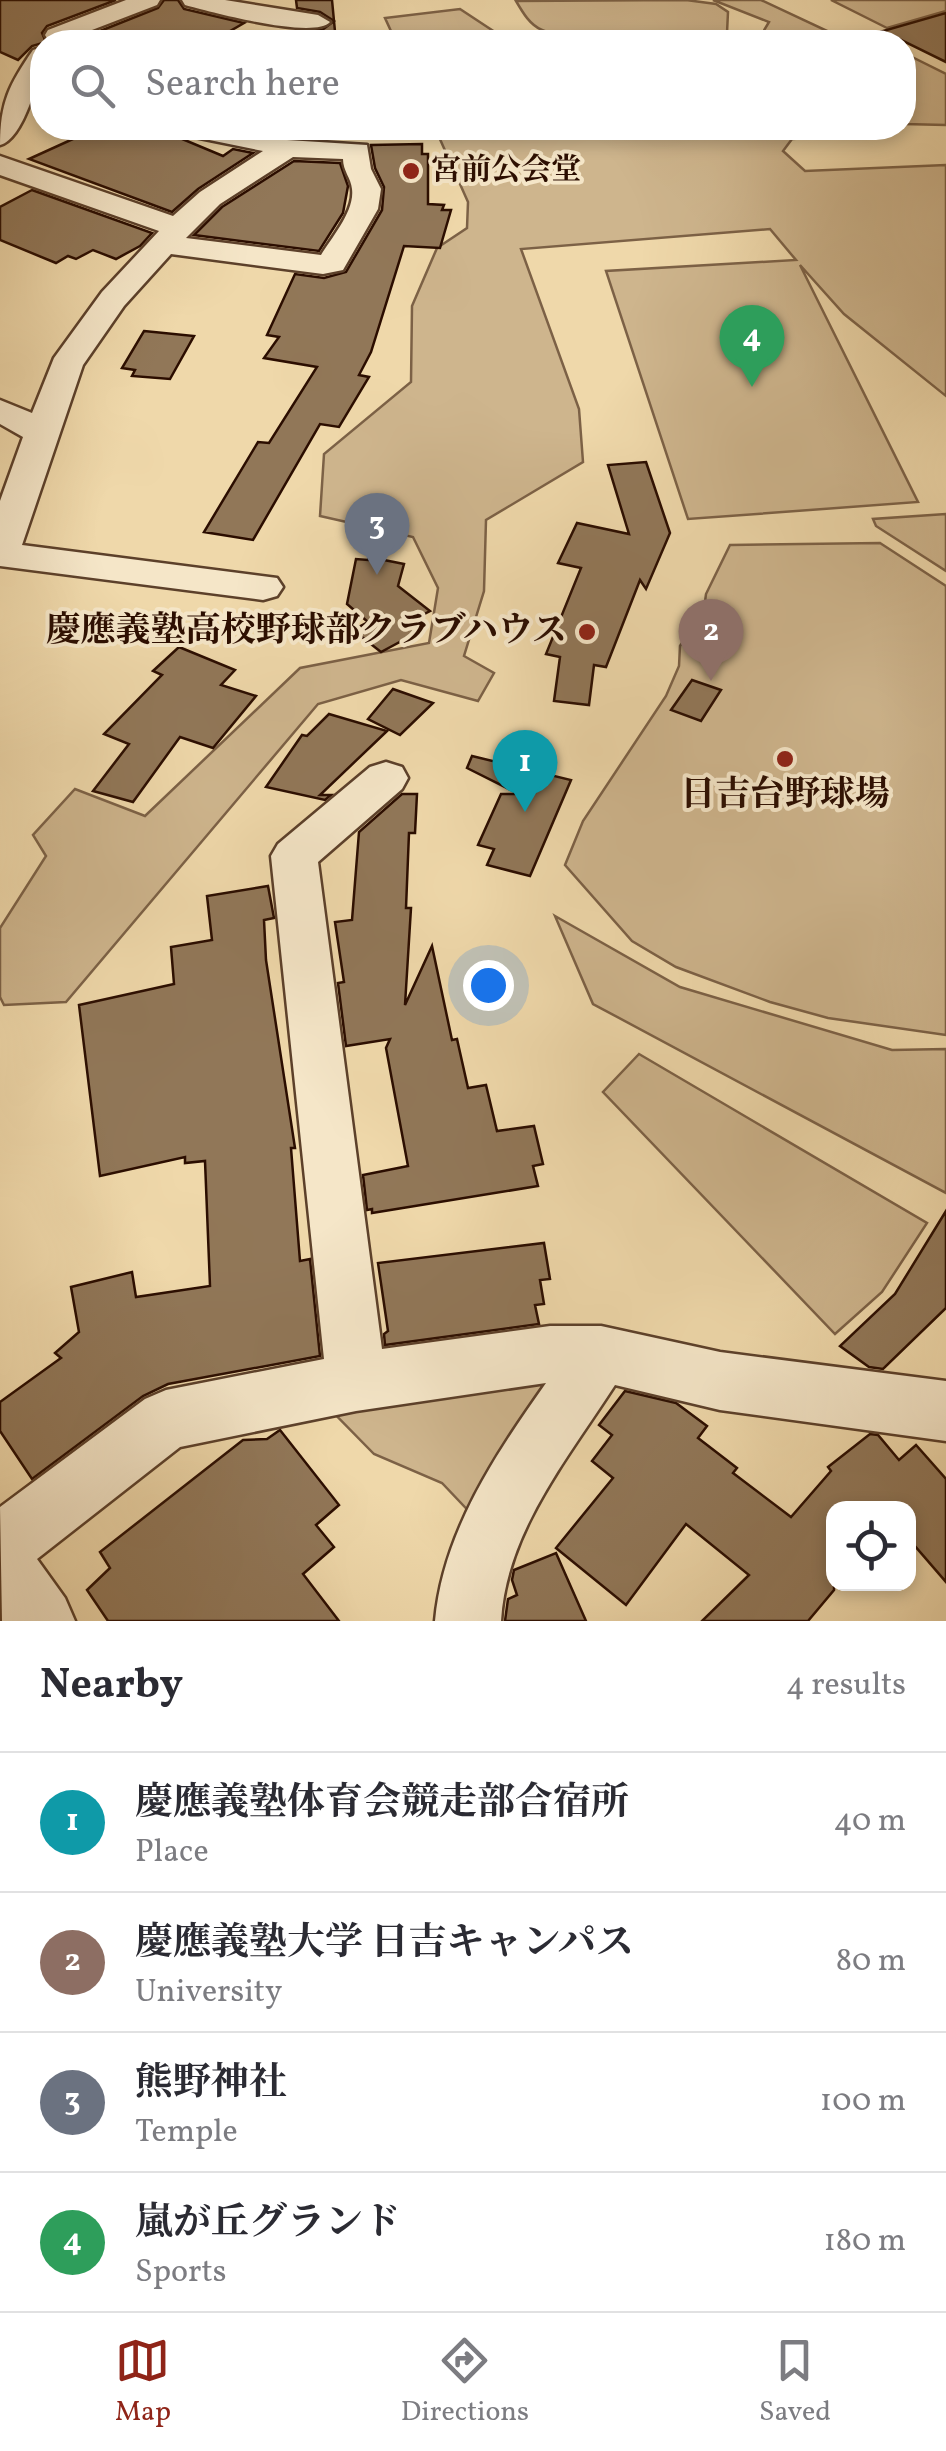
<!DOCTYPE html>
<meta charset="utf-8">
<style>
body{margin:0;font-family:Vollkorn,"Noto Serif JP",serif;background:#f7f7f7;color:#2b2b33}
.controls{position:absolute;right:30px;bottom:30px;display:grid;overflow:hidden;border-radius:20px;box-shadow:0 5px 15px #0003}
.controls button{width:90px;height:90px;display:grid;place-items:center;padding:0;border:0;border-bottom:2px solid #e1e1e2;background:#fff;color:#2b2b33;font:50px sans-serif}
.you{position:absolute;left:488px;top:985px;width:35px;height:35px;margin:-25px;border:8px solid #fff;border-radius:50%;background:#1a73e8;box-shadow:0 0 0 15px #1a73e833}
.badge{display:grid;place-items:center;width:65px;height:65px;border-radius:50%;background:#8f2418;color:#fff;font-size:32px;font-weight:700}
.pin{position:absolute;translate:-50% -82px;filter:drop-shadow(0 2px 5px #0008)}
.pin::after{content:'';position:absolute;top:52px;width:35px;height:30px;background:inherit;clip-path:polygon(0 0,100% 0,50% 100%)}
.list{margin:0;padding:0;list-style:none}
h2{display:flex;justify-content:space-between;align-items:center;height:130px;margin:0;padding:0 40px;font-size:42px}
h2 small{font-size:32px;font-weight:400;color:#7c7c81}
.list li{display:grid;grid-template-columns:65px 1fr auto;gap:30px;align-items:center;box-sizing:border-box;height:140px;padding:0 40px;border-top:2px solid #e1e1e2}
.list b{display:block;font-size:38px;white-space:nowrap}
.list p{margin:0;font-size:32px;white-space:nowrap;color:#7c7c81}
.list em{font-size:32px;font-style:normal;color:#7c7c81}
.icon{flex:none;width:55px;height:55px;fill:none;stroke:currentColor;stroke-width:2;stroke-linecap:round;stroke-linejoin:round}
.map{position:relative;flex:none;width:946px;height:1621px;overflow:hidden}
.search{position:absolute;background:#fff;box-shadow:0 5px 15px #0003;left:30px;right:30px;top:30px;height:110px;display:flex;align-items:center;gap:25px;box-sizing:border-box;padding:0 35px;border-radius:40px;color:#7c7c81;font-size:38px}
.sheet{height:690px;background:#fff}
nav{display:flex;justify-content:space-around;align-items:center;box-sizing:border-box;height:140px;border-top:2px solid #e1e1e2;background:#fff;font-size:28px;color:#7c7c81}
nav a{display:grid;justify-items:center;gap:5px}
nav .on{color:#8f2418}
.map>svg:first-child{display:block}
</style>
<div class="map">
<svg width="946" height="1621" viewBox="0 0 946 1621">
<rect width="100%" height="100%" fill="#efd8aa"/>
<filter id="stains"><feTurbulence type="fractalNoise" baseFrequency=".002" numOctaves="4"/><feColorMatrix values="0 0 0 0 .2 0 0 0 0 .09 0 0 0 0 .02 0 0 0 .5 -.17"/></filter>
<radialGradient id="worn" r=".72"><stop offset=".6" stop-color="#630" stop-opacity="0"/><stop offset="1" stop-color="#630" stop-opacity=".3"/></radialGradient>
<g fill="#ceb58d" stroke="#7c6146" stroke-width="2.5">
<path d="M686,0L716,4L728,12L727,33L732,39L718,42C662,42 594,53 542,30C530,25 523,13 516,1Z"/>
<polygon points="713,0 761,0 842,38 884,42 757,42 769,22"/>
<polygon points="831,0 946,0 946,11 887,28"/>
<polygon points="460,9 510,42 396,42 385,18"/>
<polygon points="904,53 946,74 946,125 904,124"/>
<polygon points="435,128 885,128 860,135 792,139 783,151 805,171 946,165 946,396 844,314 800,265 918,502 688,519 606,271 796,260 770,229 521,249 579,409 583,462 486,520 484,591 464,656 494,673 478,701 401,680 318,704 66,1002 4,1005 0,997 0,928 46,856 33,835 75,789 145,816 300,668 429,643 438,588 413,537 320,516 324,454 411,382 412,306 437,248 467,228 468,202"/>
<polygon points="946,514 946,571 876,526 873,519"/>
<polygon points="880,543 946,586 946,1035 828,1018 770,1002 676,967 632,941 565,865 583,821 666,696 679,666 680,646 704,609 706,594 730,545"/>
<polygon points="555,916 680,987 892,1050 946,1049 946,1193 593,1004"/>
<polygon points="639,1054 927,1223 882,1292 835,1334 603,1092"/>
<polygon points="540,1366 561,1394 480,1523 442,1483 374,1454 325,1404"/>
</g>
<g fill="#917758" stroke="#2b0d00" stroke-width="2.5">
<polygon points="0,0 116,0 47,26 42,33 46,42 32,46 18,60 0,52"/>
<polygon points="164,0 178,0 184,9 244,23 211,42 154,42 133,38 128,41 95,33 158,8"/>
<polygon points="296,0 332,0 336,42 298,42 298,31 322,30 334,21 320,12 297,8"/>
<polygon points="946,13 946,62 883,31"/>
<polygon points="97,128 156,128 223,156 233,149 253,153 198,189 172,212 29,159"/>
<polygon points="422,144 422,154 428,154 428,204 444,205 442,210 451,210 440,248 404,246 371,352 359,375 369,377 339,427 320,424 253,540 204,532 258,442 269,443 317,367 264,358 279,337 267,335 295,274 324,278 346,272 382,210 384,187 375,168 371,145"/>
<polygon points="294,161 340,163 348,186 343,213 319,251 194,235 222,207"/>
<polygon points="32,190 152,233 140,246 116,259 93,250 76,259 68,256 56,263 0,240 0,207"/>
<polygon points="144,331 194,336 170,379 132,376 135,370 122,368"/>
<polygon points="646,462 670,533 646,589 640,580 606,667 594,665 589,705 554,701 560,657 546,654 581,568 558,563 577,523 629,534 608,465"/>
<polygon points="369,557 404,564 398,586 430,611 409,622 420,631 381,652 353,630 368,622 347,604 356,559 368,560"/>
<polygon points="179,647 235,670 221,685 256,696 213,748 180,737 133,802 93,791 129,744 104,734 162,675 153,671"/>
<polygon points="692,680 721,690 701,721 671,710"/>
<polygon points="393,689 433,703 400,735 368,719"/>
<polygon points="329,714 387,731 320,795 331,795 325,800 266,787 302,735 307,736"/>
<polygon points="472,756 571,780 530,876 487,865 494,849 478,845 501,794 519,794 467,768"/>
<polygon points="402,794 417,794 415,833 409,833 406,908 411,908 405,1005 432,946 452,1040 457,1039 468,1088 486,1085 497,1131 534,1126 543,1164 533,1166 538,1186 372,1213 372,1209 367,1210 363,1175 408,1166 386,1048 390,1039 346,1046 338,983 344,982 335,922 352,920 359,832"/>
<polygon points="268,886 274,918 264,920 266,960 295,1148 291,1148 300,1261 310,1259 320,1356 168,1384 143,1396 32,1479 0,1431 0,1402 61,1358 55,1353 79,1332 71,1287 132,1272 136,1297 210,1286 205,1161 185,1163 185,1157 100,1176 79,1005 174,984 171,947 212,940 207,896"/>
<polygon points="946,1211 946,1308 883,1369 869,1367 840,1346 895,1294"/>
<polygon points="544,1243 550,1279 540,1280 544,1304 535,1305 539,1324 385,1345 384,1334 388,1331 378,1263"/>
<polygon points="625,1391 676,1403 707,1426 698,1438 737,1468 733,1473 791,1517 831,1471 828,1467 870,1434 878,1435 899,1460 916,1445 946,1479 946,1582 908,1538 908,1508 834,1508 834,1590 808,1621 702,1621 749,1575 686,1524 626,1605 556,1548 613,1478 592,1461 612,1435 599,1425"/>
<polygon points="280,1430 339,1505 316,1525 334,1547 303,1574 339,1621 108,1621 87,1590 110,1568 100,1552 243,1440 267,1439"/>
<polygon points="556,1553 586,1621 505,1621 508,1599 517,1595 512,1580 514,1570"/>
</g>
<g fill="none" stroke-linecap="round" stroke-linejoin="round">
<g stroke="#5c402a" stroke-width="5">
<g id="minor">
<polygon points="126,0 160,0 157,5 66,40 48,40 45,35 48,30"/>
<path d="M182,0H225L318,15L330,22C314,40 211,12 185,5Z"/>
<path d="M42,47C43,70 24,139 0,145C0,103 9,85 33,50Z"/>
<path d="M177,128H228L287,140L367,145L371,169L381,189L378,209L343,270L323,274L171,254L124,306L83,365L22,545L277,578L283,587L277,596L263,600L0,566V501L23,437L0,424V400L32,413L54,358L102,292L159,231L0,175V156L173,216L200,192L263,151L180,134ZM293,157L343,159C343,171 351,178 352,189C355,211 331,238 321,255L186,238L220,204Z"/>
<path d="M386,762L402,767L408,778L402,789L318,862L382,1349L550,1326H601L720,1352L946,1381V1441L720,1410L615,1385C568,1458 506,1532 501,1621H435C443,1532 496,1454 546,1383L356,1411L180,1447L37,1559L65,1598L75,1621H2L0,1507L145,1399L166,1390L324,1359L271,856L278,844L370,767Z"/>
</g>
</g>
<use href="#minor" fill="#f5e6c8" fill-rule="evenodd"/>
</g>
<g fill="#8f2418" stroke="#f5e6c8" stroke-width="4">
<circle cx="411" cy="171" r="10"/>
<circle cx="587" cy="632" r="10"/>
<circle cx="785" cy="759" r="10"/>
</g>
<g text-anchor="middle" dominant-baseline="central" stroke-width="8" stroke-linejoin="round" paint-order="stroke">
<g font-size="30" font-weight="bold" fill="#2b0d00" stroke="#f5e6c8" text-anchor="start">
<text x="431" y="171">宮前公会堂</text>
</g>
<g font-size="35" font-weight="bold" fill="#2b0d00" stroke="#f5e6c8" text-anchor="end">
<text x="567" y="632">慶應義塾高校野球部クラブハウス</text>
<text x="785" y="796" text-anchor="middle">日吉台野球場</text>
</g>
</g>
<rect width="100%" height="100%" filter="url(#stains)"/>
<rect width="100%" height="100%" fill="url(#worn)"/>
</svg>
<div class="controls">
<button><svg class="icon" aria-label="locate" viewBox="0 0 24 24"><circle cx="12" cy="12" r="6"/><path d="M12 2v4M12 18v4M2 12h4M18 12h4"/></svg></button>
</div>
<div class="you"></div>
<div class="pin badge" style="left:525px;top:812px;background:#0f9aa8">1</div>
<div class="pin badge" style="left:711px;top:681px;background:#8d6e63">2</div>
<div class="pin badge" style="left:377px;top:575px;background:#6b7280">3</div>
<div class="pin badge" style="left:752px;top:387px;background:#2e9e5b">4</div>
<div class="search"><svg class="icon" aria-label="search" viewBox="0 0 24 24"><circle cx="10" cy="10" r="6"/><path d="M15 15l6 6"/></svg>Search here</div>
</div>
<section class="sheet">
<h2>Nearby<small>4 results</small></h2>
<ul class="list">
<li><span class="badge" style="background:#0f9aa8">1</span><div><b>慶應義塾体育会競走部合宿所</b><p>Place</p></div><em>40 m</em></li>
<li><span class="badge" style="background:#8d6e63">2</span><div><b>慶應義塾大学 日吉キャンパス</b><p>University</p></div><em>80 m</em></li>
<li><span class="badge" style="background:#6b7280">3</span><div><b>熊野神社</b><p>Temple</p></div><em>100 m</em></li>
<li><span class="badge" style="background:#2e9e5b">4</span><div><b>嵐が丘グランド</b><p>Sports</p></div><em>180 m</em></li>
</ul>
</section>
<nav>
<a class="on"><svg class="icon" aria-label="map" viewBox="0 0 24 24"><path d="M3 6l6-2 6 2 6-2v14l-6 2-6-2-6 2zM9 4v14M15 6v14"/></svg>Map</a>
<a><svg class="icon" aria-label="directions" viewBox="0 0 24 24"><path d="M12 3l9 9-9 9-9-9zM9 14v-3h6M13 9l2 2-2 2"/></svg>Directions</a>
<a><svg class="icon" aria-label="saved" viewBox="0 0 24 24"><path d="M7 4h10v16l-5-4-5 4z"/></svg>Saved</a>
</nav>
